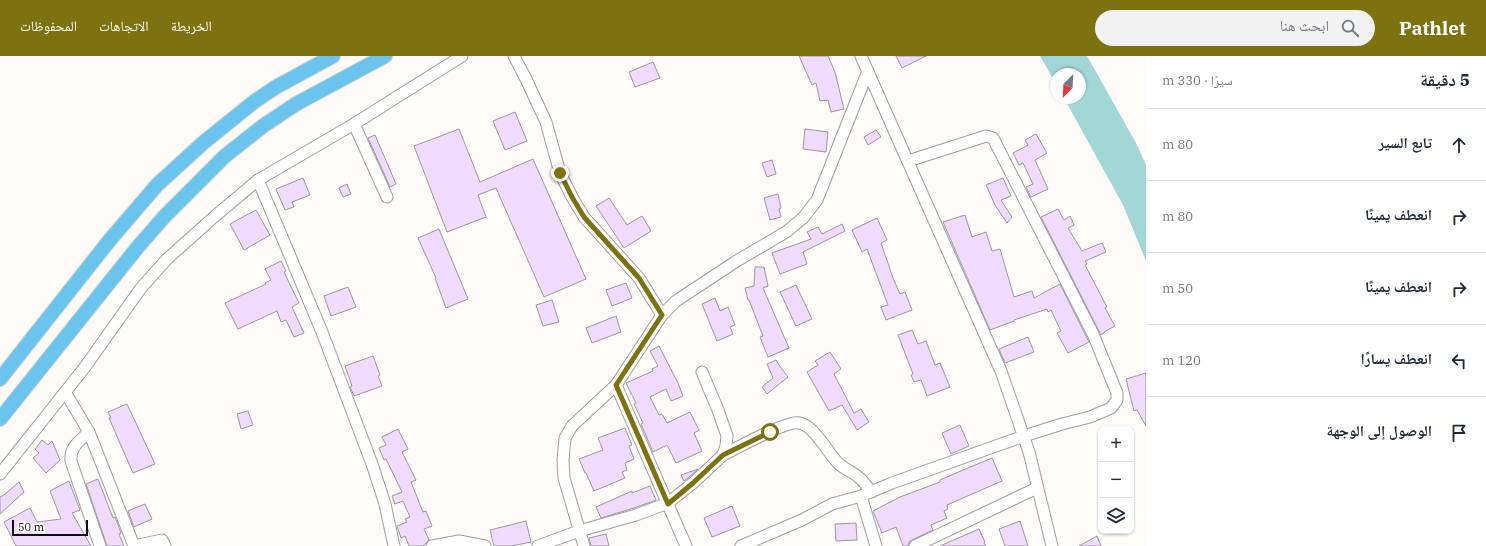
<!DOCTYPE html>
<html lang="ar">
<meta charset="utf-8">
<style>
body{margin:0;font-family:"IBM Plex Serif","Noto Naskh Arabic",serif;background:#f2f2f3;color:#1f2937;direction:rtl}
.controls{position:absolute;right:12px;bottom:12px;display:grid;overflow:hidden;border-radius:8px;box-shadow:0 1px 3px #0004}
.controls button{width:36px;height:36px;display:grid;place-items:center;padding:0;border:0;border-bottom:1px solid #e0e1e3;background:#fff;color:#1f2937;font:20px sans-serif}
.compass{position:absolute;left:1050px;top:12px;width:36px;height:36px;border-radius:50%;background:#fff;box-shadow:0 1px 3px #0004;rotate:204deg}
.scale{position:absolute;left:12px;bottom:10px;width:76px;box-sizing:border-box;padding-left:4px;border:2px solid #0e0d0d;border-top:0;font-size:11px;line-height:14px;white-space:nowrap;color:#0e0d0d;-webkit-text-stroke:3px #fff;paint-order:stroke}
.stop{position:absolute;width:12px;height:12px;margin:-9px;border:3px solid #7e7110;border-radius:50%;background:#fff}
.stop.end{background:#7e7110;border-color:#fff;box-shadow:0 1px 4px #0008}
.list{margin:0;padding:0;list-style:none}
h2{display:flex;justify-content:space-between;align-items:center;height:52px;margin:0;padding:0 16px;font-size:17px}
h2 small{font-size:13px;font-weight:400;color:#747a83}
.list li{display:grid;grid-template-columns:26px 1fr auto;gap:12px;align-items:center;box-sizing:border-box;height:72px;padding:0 16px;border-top:1px solid #e0e1e3}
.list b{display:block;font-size:15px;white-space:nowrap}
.list em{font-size:13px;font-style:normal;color:#747a83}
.icon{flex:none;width:22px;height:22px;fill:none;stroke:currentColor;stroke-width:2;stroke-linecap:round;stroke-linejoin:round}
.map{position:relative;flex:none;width:1146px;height:490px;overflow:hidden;direction:ltr}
header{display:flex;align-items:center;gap:24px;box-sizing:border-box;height:56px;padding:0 20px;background:#7e7110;color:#fff}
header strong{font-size:19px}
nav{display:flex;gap:22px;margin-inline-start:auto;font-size:14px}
.search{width:280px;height:36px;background:#f2f2f3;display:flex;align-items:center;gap:10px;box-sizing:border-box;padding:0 14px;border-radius:22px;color:#747a83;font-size:15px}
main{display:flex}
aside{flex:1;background:#fff}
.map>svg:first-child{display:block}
</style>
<header>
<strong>Pathlet</strong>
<div class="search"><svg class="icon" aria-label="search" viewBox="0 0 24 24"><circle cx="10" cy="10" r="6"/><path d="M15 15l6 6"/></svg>ابحث هنا</div>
<nav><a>الخريطة</a><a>الاتجاهات</a><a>المحفوظات</a></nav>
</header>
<main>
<aside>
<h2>5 دقيقة<small>سيرًا · 330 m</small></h2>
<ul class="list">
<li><svg class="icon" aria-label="ahead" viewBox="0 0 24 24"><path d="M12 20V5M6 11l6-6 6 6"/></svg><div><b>تابع السير</b></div><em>80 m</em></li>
<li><svg class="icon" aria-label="right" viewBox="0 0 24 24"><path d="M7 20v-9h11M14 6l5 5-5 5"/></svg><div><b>انعطف يمينًا</b></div><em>80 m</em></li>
<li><svg class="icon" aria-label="right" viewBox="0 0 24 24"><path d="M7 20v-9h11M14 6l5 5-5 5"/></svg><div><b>انعطف يمينًا</b></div><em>50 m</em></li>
<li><svg class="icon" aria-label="left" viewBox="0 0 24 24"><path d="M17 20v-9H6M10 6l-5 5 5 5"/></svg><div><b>انعطف يسارًا</b></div><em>120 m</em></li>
<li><svg class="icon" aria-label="arrive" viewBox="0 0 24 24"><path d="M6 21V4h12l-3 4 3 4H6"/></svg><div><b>الوصول إلى الوجهة</b></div></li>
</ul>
</aside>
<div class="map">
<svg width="1146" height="490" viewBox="0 0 1146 490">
<rect width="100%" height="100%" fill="#fefbf9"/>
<polygon fill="#a2d6d7" points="1040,0 1087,0 1136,87 1146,109 1146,205 1123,149 1064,42 1080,42 1080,18 1056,18 1056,28"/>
<g fill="#f0dafe" stroke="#9a989b">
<polygon points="799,0 828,0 835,16 844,53 831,56 828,44 820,45 816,27 812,29"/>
<polygon points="896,0 926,0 902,12"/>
<polygon points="653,6 660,22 635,31 629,16"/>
<polygon points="515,56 527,85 505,94 493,65"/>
<polygon points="459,73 480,126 533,103 586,223 544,241 496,132 478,139 486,161 447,176 414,90"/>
<polygon points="805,73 828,76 826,96 803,93"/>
<polygon points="876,74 881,81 868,89 864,81"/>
<polygon points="1036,78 1047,97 1035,104 1048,133 1031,141 1026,131 1033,128 1023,107 1019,109 1013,97 1028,89 1025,84"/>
<polygon points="375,79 396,128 390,131 368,82"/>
<polygon points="772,104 776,118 767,121 762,107"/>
<polygon points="303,122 310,139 292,146 294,151 285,154 276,133"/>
<polygon points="1003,122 1011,140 1001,144 1012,161 1007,167 995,149 986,129"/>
<polygon points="347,128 351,138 343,141 339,132"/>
<polygon points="778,138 781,152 779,153 781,161 770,164 764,142"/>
<polygon points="609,142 627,169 642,160 651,175 624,192 596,150"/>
<polygon points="1058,153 1064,164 1070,160 1074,169 1068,172 1082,195 1102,187 1106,196 1085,205 1087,208 1085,209 1107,251 1105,252 1115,270 1104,276 1104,277 1101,279 1041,161"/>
<polygon points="256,154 270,179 244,194 230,168"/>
<polygon points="965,159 972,181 986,176 992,195 1000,193 1014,241 1032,235 1034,242 1060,228 1089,286 1068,297 1057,277 1061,275 1051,254 1048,256 1047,253 1014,264 1014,265 990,274 943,166"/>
<polygon points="877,162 887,184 881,187 893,222 900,238 905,236 912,254 886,264 881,251 888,249 867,193 862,196 852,174"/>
<polygon points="842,168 845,175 803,196 807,208 780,218 772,197 811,183 807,176 818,171 822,178"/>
<polygon points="439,173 468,243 446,252 435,222 436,222 418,182"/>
<polygon points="281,205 286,215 284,216 299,247 292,251 304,277 294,281 286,264 281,266 277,255 238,273 225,247 266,228 265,227 271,224 265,213"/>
<polygon points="755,211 764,211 768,230 763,232 789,292 768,301 760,281 763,280 749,244 748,244 745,232 754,230"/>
<polygon points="626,227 632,242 612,250 606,234"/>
<polygon points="796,229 812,263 796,270 780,236"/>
<polygon points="348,231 356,251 331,260 324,240"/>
<polygon points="715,242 720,255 728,251 735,269 730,271 733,278 717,285 702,248"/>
<polygon points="552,244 559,266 543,270 536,249"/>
<polygon points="616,260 621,276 592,287 586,272"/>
<polygon points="912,274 918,288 926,285 935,309 940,307 950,331 927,340 921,324 914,326 911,319 913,318 898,279"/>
<polygon points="1028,281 1034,296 1005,307 999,293"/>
<polygon points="659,290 678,327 683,340 671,345 666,333 650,341 659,359 662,358 667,367 690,356 699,374 694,377 702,395 676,407 667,389 653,396 641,368 643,367 634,348 636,347 626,327 653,315 652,313 658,310 650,295"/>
<polygon points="830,296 841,313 834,318 854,357 861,353 869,366 857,374 842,349 829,355 807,316 818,309 815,305"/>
<polygon points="373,300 380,319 378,320 382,330 354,340 350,331 352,330 345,310"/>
<polygon points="776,304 779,309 788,321 767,338 762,331 773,322 767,308"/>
<polygon points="1146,317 1146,370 1137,354 1134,355 1126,323"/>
<polygon points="127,348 155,408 133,417 109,362 111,362 108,356"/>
<polygon points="248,355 253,369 241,373 237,358"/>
<polygon points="960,369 969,390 951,398 942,377"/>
<polygon points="625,372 632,389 629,390 634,403 625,407 627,414 622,416 625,422 594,435 586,417 585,417 579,403 603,394 598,382"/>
<polygon points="398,373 408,393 402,396 416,424 411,426 423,456 426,455 432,470 424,473 429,484 423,490 409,490 405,480 401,482 397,470 407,466 405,463 410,461 403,445 395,448 392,440 402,436 386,403 384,404 379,392 386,389 382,381"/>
<polygon points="42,384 48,389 52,385 60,404 46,417 33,402 39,397 35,393"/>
<polygon points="992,402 1002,425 947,449 948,453 944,455 947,462 931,469 933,474 912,484 909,486 908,490 903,490 896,471 882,477 873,455 900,441 940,426 940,424 956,417"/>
<polygon points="698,413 688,422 684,425 681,419"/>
<polygon points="98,423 113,462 115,461 121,477 119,478 124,490 107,490 86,428"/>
<polygon points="69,425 80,454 72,457 91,490 16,490 4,466 30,452 37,466 61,463 50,435"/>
<polygon points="19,426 24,436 0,458 0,441 4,439"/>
<polygon points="650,430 656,444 634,452 601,462 596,451 632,435 632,437"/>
<polygon points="145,448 152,463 134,471 128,455"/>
<polygon points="732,450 740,470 712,481 704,462"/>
<polygon points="526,465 531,486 512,490 494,490 490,474"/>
<polygon points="1020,465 1028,490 1005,490 999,473"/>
<polygon points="856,467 857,484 836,485 835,468"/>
<polygon points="979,473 985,486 984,487 986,490 940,490"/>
<polygon points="606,478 609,490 591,490 589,482"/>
<polygon points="1097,480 1101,490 1079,490"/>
</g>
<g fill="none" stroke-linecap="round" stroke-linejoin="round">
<g stroke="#a09d9b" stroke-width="13">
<g id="minor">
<polyline points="514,0 526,23 546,66 560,117 572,141 584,161 639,222 662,259"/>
<polyline points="861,0 1001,315 1029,396 1052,490"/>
<polyline points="354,68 387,141"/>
<polyline points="258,124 322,276 372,408 385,448 394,490"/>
<polyline points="616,329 686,490"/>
<polyline points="65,336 89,376 134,490 162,484 165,490"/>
<path d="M89,376C79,386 70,390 71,405L100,490"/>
<path d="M723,399C743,389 772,372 793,367C798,366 803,367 808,371C820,380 827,395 837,406C842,412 851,415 857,420C863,424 867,430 871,436"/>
<polyline points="0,418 85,311 141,232 167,203 214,161 258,124 354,68 462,0"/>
<polyline points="861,440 876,490"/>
<polyline points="432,490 459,485 485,490"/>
<polyline points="538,490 579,475 636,459 668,447 693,427 723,399 726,390 727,380 718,354 702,316"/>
<polyline points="584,490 564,422 563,404 565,382 572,370 616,329 662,259 676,245 735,206 786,176 803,162 817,144 868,15"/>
<polyline points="741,490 802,464 832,448 861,440 892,427 1024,380 1062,368 1090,361 1111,352 1117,344 1117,337 1093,278 993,82 986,80 908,105"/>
<polyline points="915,490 1037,432"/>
</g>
</g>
<g stroke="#d8d8d8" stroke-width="16">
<g id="major">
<polyline points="0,323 109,185 157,129 203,87 255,45 276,31 333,0"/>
<polyline points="0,363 137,192 164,161 225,100 263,70 296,48 385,0"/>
</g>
</g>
<use href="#minor" stroke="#fff" stroke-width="11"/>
<use href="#major" stroke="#6bc4ee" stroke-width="14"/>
</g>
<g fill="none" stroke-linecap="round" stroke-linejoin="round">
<polyline stroke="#7e7110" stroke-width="5" points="560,117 572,141 584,161 639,222 662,259 616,329 668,448 693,427 723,399 770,376"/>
</g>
</svg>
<div class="controls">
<button>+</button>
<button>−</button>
<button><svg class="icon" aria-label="layers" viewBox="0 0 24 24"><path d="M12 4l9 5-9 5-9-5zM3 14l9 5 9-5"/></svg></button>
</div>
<svg class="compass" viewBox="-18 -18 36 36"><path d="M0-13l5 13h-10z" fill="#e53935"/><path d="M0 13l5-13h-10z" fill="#747a83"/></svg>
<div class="scale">50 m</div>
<div class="stop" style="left:770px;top:376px"></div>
<div class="stop end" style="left:560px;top:117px"></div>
</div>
</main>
